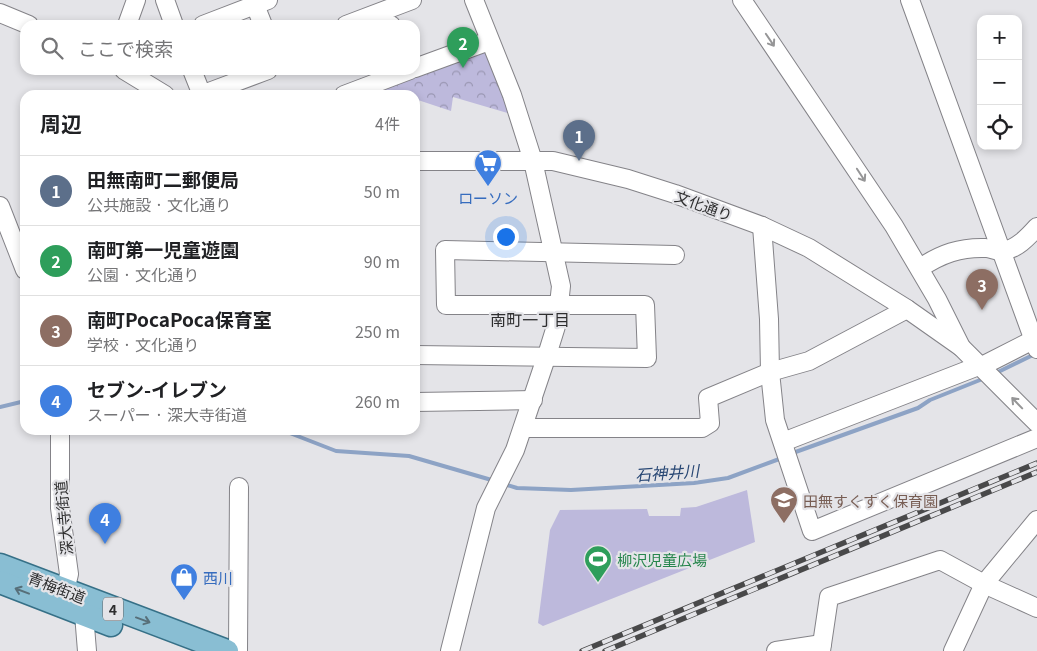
<!DOCTYPE html>
<html lang="ja">
<meta charset="utf-8">
<style>
body{margin:0;font-family:Georgia,"Noto Sans JP",serif;background:#f6f6f6;color:#202124}
.controls{position:absolute;right:15px;top:15px;display:grid;overflow:hidden;border-radius:10px;box-shadow:0 2px 8px #0003}
.controls button{width:45px;height:45px;display:grid;place-items:center;padding:0;border:0;border-bottom:1px solid #e0e0e0;background:#fff;color:#202124;font:25px sans-serif}
.you{position:absolute;left:505px;top:236px;width:18px;height:18px;margin:-12px;border:4px solid #fff;border-radius:50%;background:#1a73e8;box-shadow:0 0 0 8px #1a73e833}
.badge{display:grid;place-items:center;width:32px;height:32px;border-radius:50%;background:#ea580c;color:#fff;font-size:16px;font-weight:700}
.pin{position:absolute;translate:-50% -41px;filter:drop-shadow(0 1px 2px #0008)}
.pin::after{content:'';position:absolute;top:26px;width:18px;height:15px;background:inherit;clip-path:polygon(0 0,100% 0,50% 100%)}
.list{margin:0;padding:0;list-style:none}
h2{display:flex;justify-content:space-between;align-items:center;height:65px;margin:0;padding:0 20px;font-size:21px}
h2 small{font-size:16px;font-weight:400;color:#757577}
.list li{display:grid;grid-template-columns:32px 1fr auto;gap:15px;align-items:center;box-sizing:border-box;height:70px;padding:0 20px;border-top:1px solid #e0e0e0}
.list b{display:block;font-size:19px;white-space:nowrap}
.list p{margin:0;font-size:16px;white-space:nowrap;color:#757577}
.list em{font-size:16px;font-style:normal;color:#757577}
.icon{flex:none;width:28px;height:28px;fill:none;stroke:currentColor;stroke-width:2;stroke-linecap:round;stroke-linejoin:round}
.map{position:relative;flex:none;width:1037px;height:651px;overflow:hidden}
.search{position:absolute;background:#fff;box-shadow:0 2px 8px #0003;left:20px;top:20px;width:400px;height:55px;display:flex;align-items:center;gap:12px;box-sizing:border-box;padding:0 18px;border-radius:15px;color:#757577;font-size:19px}
.panel{position:absolute;background:#fff;box-shadow:0 2px 8px #0003;left:20px;top:90px;width:400px;height:345px;border-radius:15px}
.map>svg:first-child{display:block}
</style>
<div class="map">
<svg width="1037" height="651" viewBox="0 0 1037 651">
<defs>
<pattern id="park-crowns" width="20" height="18" patternUnits="userSpaceOnUse" patternTransform="scale(1.25)"><rect width="20" height="18" fill="#bdb9dc"/><path d="M2 6a3 3 0 1 1 6 0M12 15a3 3 0 1 1 6 0" fill="none" stroke="#9a97b3"/></pattern>
</defs>
<rect width="100%" height="100%" fill="#e4e4e8"/>
<polygon fill="url(#park-crowns)" points="486,48 514,115 453,97 451,111 415,99 415,95 401,95 377,87"/>
<polygon fill="#bdb9dc" points="747,490 755,542 543,626 538,623 550,530 560,510 647,509 649,516 680,516 681,508 696,507"/>
<g fill="none" stroke-linecap="round" stroke-linejoin="round">
<g stroke="#8da3c5" stroke-width="4">
<polyline points="994,374 1035,354"/>
<polyline points="0,407 25,401"/>
<polyline points="282,430 336,451 409,456 495,481"/>
<polyline points="790,454 918,408 930,400 985,378"/>
<polyline points="504,484 517,488 571,490 694,483 728,478 782,458"/>
</g>
<g stroke="#848388" stroke-width="20">
<g id="minor">
<polyline points="165,0 174,25"/>
<polyline points="253,0 263,25"/>
<polyline points="742,0 894,226 937,299 961,347 1037,423"/>
<polyline points="910,0 1037,349"/>
<polyline points="0,13 29,25"/>
<polyline points="127,25 136,0"/>
<polyline points="203,25 268,0"/>
<polyline points="346,25 412,0"/>
<polyline points="389,25 391,25"/>
<polyline points="415,68 489,41"/>
<polyline points="124,70 165,95"/>
<polyline points="192,70 202,95"/>
<polyline points="201,95 268,70"/>
<polyline points="344,95 410,70"/>
<polyline points="415,161 553,161 628,179 675,194 762,226 809,248 907,309 961,347"/>
<polyline points="0,206 25,270"/>
<polyline points="762,226 769,319 770,372 775,420 812,531 1037,438"/>
<path d="M920,268C941,254 960,247 986,248C991,248 997,252 1002,251C1016,250 1028,237 1037,227"/>
<polyline points="415,355 647,358 645,305 446,305 445,250 675,255"/>
<polyline points="982,366 1037,338"/>
<polyline points="415,402 533,400"/>
<polyline points="523,428 702,428 710,423 708,398 770,372 809,361 907,309"/>
<polyline points="60,430 60,508 69,574 63,600"/>
<polyline points="783,442 981,365"/>
<polyline points="84,614 87,651"/>
<polyline points="238,651 239,487"/>
<polyline points="450,651 486,508 515,450 547,355 557,323 561,286 533,161 512,95 474,0"/>
<polyline points="776,651 822,644"/>
<polyline points="821,651 829,597 940,560 984,584 1037,608"/>
<polyline points="953,651 984,584 1037,520"/>
</g>
</g>
<g stroke="#367087" stroke-width="25">
<g id="major">
<polyline points="0,565 227,651"/>
<polyline points="0,582 111,625"/>
</g>
</g>
<use href="#minor" stroke="#fff" stroke-width="18"/>
<use href="#major" stroke="#89bed3" stroke-width="22"/>
<g stroke="#49494a" stroke-width="5.5">
<g id="rail">
<polyline points="582,651 1037,463"/>
<polyline points="605,651 1037,472"/>
</g>
</g>
<use href="#rail" stroke="#e4e4e8" stroke-width="4" stroke-dasharray="11" stroke-linecap="butt"/>
</g>
<defs><path id="oneway-shaft" d="M-6 0H5M1.5-3L5.5 0L1.5 3" fill="none" stroke-width="1.6" stroke-linecap="round" stroke-linejoin="round" transform="scale(1.25)"/></defs>
<g stroke="#969697">
<use href="#oneway-shaft" transform="translate(770 40) rotate(56)"/>
<use href="#oneway-shaft" transform="translate(861 175) rotate(57)"/>
<use href="#oneway-shaft" transform="translate(1017 403) rotate(-134)"/>
</g>
<g stroke="#576f79">
<use href="#oneway-shaft" transform="translate(22 591) rotate(-159)"/>
<use href="#oneway-shaft" transform="translate(143 620) rotate(20)"/>
</g>
<defs>
<g id="supermarket-pin" transform="scale(1.4375)"><path d="M0 17L-7.5 6A9.5 9.5 0 1 1 7.5 6Z" fill="#3f7fe0" stroke="#e4e4e8"/><path d="M-6-5.5h2.5l.6 2H6L4.5 2H-2.5L-4.4-4H-6ZM-1.5 3.2a1.3 1.3 0 1 0 .1 0ZM3 3.2a1.3 1.3 0 1 0 .1 0Z" fill="#fff"/></g>
<g id="school-pin" transform="scale(1.4375)"><path d="M0 17L-7.5 6A9.5 9.5 0 1 1 7.5 6Z" fill="#8d6e63" stroke="#e4e4e8"/><path d="M0-5L7-2L0 1L-7-2ZM-4 1L0 2.5L4 1V4Q0 6-4 4Z" fill="#fff"/></g>
<g id="stadium-pin" transform="scale(1.4375)"><path d="M0 17L-7.5 6A9.5 9.5 0 1 1 7.5 6Z" fill="#2e9e5b" stroke="#e4e4e8"/><path d="M0-5a6.5 5 0 1 0 0 10a6.5 5 0 1 0 0-10ZM-3.5-1.8h7v3.6h-7Z" fill="#fff"/></g>
<g id="shop-pin" transform="scale(1.4375)"><path d="M0 17L-7.5 6A9.5 9.5 0 1 1 7.5 6Z" fill="#3f7fe0" stroke="#e4e4e8"/><path d="M-5-2.5h2.3a2.7 3.5 0 0 1 5.4 0H5L5.5 6h-11ZM-1.5-2.5h3a1.5 2.3 0 0 0-3 0Z" fill="#fff"/></g>
</defs>
<g fill-rule="evenodd">
<use href="#supermarket-pin" x="488" y="163"/>
<use href="#school-pin" x="784" y="500"/>
<use href="#stadium-pin" x="598" y="559"/>
<use href="#shop-pin" x="184" y="577"/>
</g>
<g text-anchor="middle" dominant-baseline="central" stroke-width="4.5" stroke-linejoin="round" paint-order="stroke">
<rect fill="#e4e4e8" stroke="#656566" stroke-width="1" x="103" y="597.5" width="20" height="23" rx="4"/>
<g font-size="14" font-weight="bold" fill="#2e2e2f">
<text x="113" y="609">4</text>
</g>
<g font-size="15" fill="#366cbe" stroke="#e4e4e8">
<text x="488" y="197">ローソン</text>
<text x="203" y="577" text-anchor="start">西川</text>
</g>
<g font-size="15" fill="#2e2e2f" stroke="#e4e4e8">
<text transform="translate(704 205) rotate(20)">文化通り</text>
<text transform="translate(63 518) rotate(-95)">深大寺街道</text>
<text transform="translate(57 587) rotate(21)">青梅街道</text>
</g>
<g font-size="15" fill="#785e54" stroke="#e4e4e8" text-anchor="start">
<text x="803" y="500">田無すくすく保育園</text>
</g>
<g font-size="15" fill="#27864d" stroke="#e4e4e8" text-anchor="start">
<text x="617" y="559">柳沢児童広場</text>
</g>
<g font-size="16" fill="#2e2e2f" stroke="#e4e4e8">
<text x="530" y="319">南町一丁目</text>
</g>
<g font-size="16" font-style="italic" fill="#284774" stroke="#e4e4e8">
<text transform="translate(667 472) rotate(-4)">石神井川</text>
</g>
</g>
</svg>
<div class="controls">
<button>+</button>
<button>−</button>
<button><svg class="icon" aria-label="locate" viewBox="0 0 24 24"><circle cx="12" cy="12" r="6"/><path d="M12 2v4M12 18v4M2 12h4M18 12h4"/></svg></button>
</div>
<div class="you"></div>
<div class="pin badge" style="left:579px;top:161px;background:#5c6f8a">1</div>
<div class="pin badge" style="left:463px;top:68px;background:#2e9e5b">2</div>
<div class="pin badge" style="left:982px;top:310px;background:#8d6e63">3</div>
<div class="pin badge" style="left:105px;top:544px;background:#3f7fe0">4</div>
<div class="search"><svg class="icon" aria-label="search" viewBox="0 0 24 24"><circle cx="10" cy="10" r="6"/><path d="M15 15l6 6"/></svg>ここで検索</div>
<section class="panel">
<h2>周辺<small>4件</small></h2>
<ul class="list">
<li><span class="badge" style="background:#5c6f8a">1</span><div><b>田無南町二郵便局</b><p>公共施設 · 文化通り</p></div><em>50 m</em></li>
<li><span class="badge" style="background:#2e9e5b">2</span><div><b>南町第一児童遊園</b><p>公園 · 文化通り</p></div><em>90 m</em></li>
<li><span class="badge" style="background:#8d6e63">3</span><div><b>南町PocaPoca保育室</b><p>学校 · 文化通り</p></div><em>250 m</em></li>
<li><span class="badge" style="background:#3f7fe0">4</span><div><b>セブン-イレブン</b><p>スーパー · 深大寺街道</p></div><em>260 m</em></li>
</ul>
</section>
</div>
